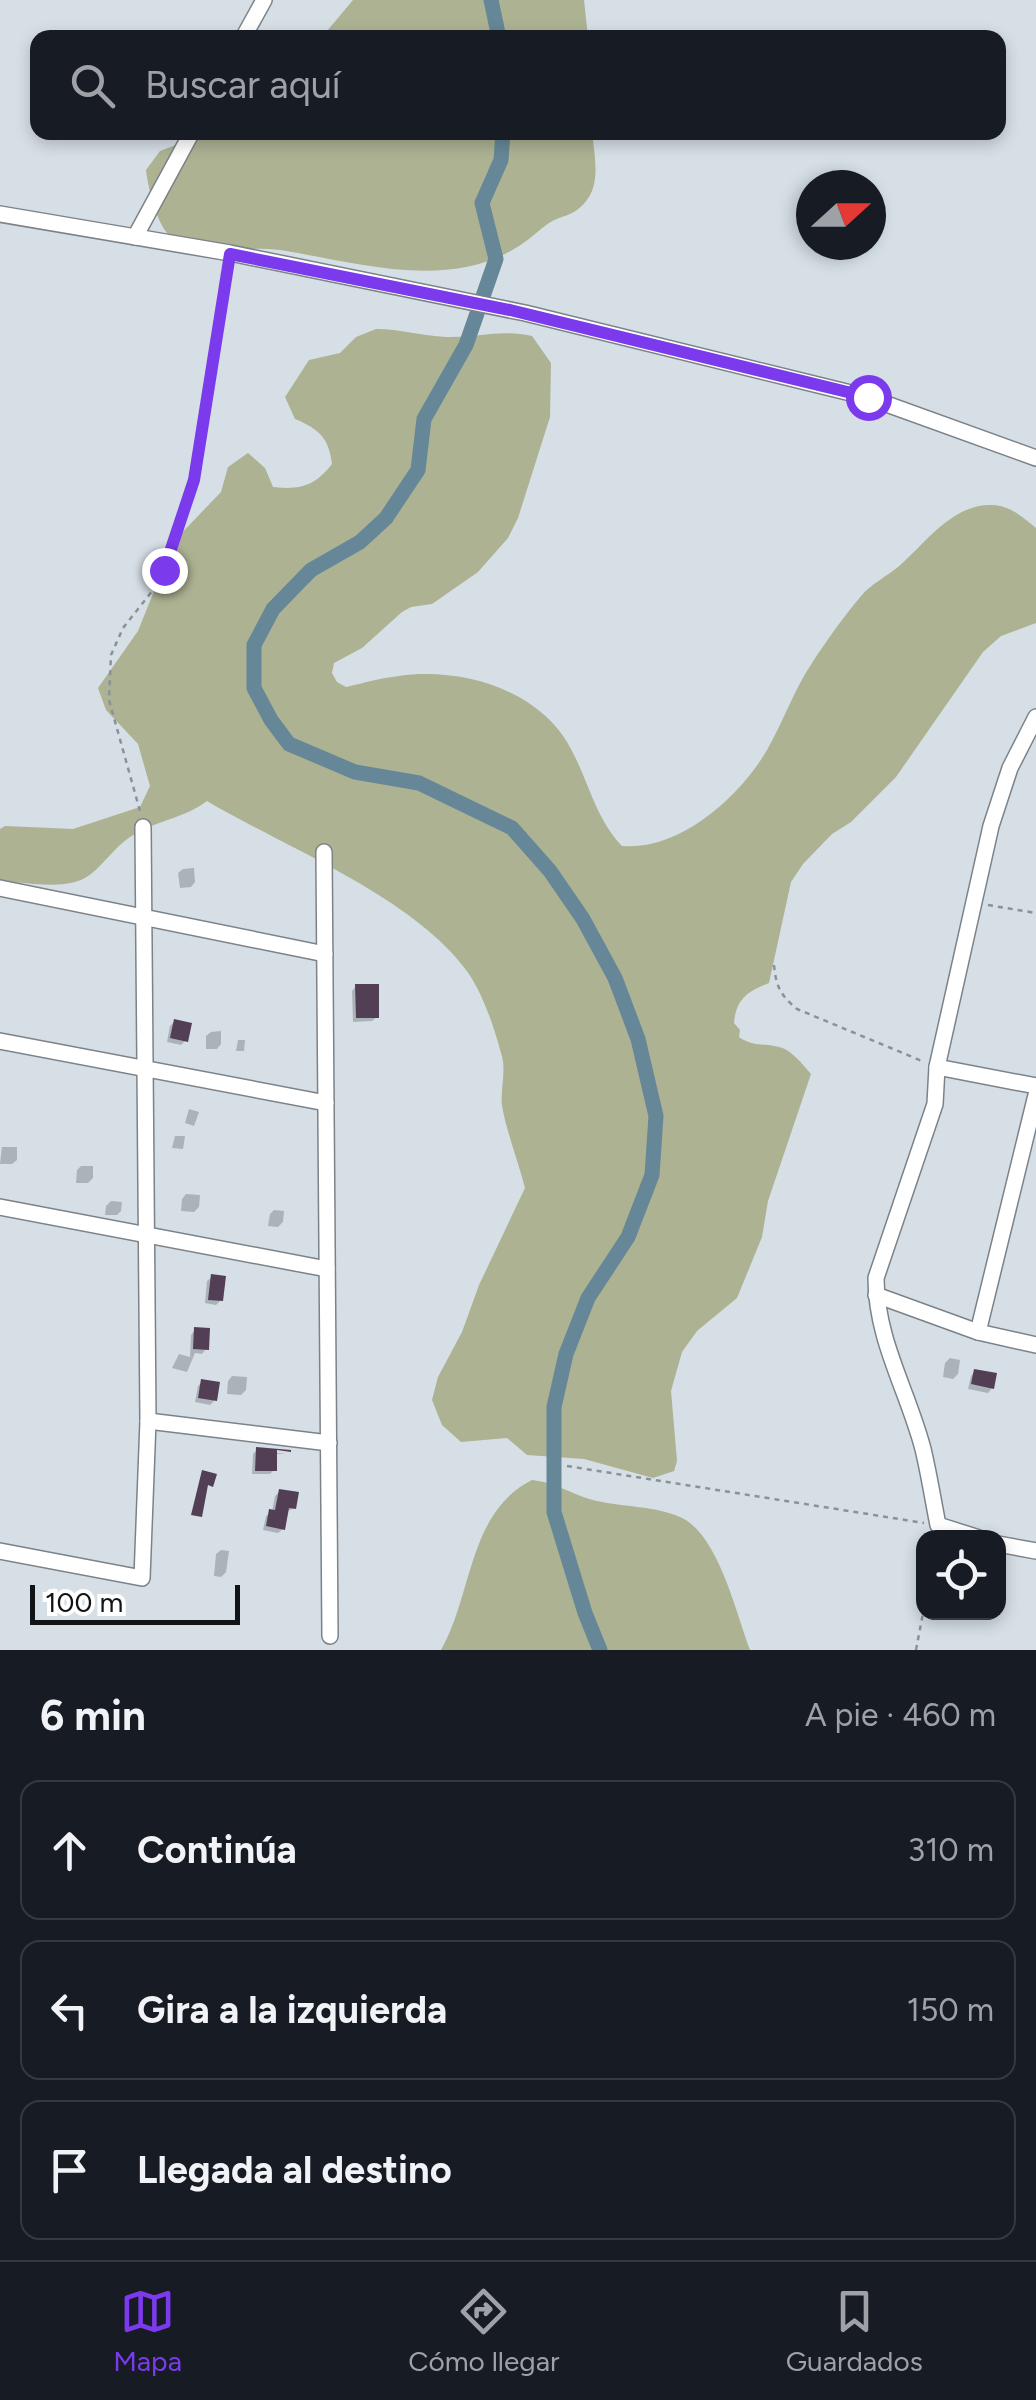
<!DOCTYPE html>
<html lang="es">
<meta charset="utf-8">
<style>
body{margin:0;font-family:Figtree,sans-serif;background:#20242c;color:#f1f3f6}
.controls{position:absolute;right:30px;bottom:30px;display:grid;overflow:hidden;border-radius:20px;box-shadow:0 5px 15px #0003}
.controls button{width:90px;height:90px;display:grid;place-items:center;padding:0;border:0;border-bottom:2px solid #363941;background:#171b24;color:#f1f3f6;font:50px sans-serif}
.compass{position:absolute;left:796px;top:170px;width:90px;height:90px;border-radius:50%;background:#171b24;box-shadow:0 5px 15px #0003;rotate:69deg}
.scale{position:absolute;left:30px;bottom:25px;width:210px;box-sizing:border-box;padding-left:10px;border:5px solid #111416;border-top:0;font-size:28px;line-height:35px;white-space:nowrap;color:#111416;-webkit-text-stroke:8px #fff;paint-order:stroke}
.stop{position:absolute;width:30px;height:30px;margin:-22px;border:8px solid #7c3aed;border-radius:50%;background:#fff}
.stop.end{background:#7c3aed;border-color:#fff;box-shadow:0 2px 10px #0008}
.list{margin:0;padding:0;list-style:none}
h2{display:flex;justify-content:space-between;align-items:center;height:130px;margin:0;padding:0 40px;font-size:42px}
h2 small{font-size:32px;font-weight:400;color:#9ea1a6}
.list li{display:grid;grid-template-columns:65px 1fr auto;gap:30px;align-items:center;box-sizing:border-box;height:140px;margin:0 20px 20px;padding:0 20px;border:2px solid #363941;border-radius:20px}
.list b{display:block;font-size:38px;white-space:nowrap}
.list em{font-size:32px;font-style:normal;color:#9ea1a6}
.icon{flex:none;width:55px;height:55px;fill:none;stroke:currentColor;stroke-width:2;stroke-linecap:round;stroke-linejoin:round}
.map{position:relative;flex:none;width:1036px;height:1650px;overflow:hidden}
.search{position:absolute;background:#171b24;box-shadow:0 5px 15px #0003;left:30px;right:30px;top:30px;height:110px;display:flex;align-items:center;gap:25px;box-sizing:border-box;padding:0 35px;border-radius:20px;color:#9ea1a6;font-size:38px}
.sheet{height:610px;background:#171b24}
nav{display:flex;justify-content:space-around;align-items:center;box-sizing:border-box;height:140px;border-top:2px solid #363941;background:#171b24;font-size:28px;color:#9ea1a6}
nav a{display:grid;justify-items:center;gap:5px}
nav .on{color:#7c3aed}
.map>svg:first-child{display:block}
</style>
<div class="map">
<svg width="1036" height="1650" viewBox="0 0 1036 1650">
<rect width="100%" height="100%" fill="#d6dfe6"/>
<g fill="#acb292">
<polygon points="353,0 584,0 588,37 322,37"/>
<path d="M592,132C595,161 603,191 577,210C569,216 558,217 549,223C539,230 530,239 519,246C448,292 356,262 280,250C253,246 187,254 168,234C156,221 148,187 146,170L160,151L207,133Z"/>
<path d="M376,329C400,329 422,336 446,337C476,338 502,329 532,336L551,363L550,417L518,518L508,538L478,572L432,604L411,607L402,612L362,648L334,663L332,673L337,682L346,687C363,683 381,678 399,676C462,667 542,690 572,751C589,783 596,819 622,846C679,851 739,798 767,750C783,722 794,690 812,663C827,640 844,616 862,595C871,584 886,577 898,567C924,545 951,505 990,505C1010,505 1021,516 1036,528V623L1001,636L983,652L896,777L851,822L832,834L803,864L791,882L769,983C748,991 736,999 734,1023L740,1030L739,1037C753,1047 764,1043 779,1047C792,1050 802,1064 811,1074L768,1201L762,1237L737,1298L697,1331L682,1352L671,1391L677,1461L674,1471L653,1478L584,1459L527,1455L507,1438L461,1442L442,1425L432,1400L438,1377L462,1332L479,1285L525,1188C518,1161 507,1133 502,1106C500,1089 507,1070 501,1053C494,1027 484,997 469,974C416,898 286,848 207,801C186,817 160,820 137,833C117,843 107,861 91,874C69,892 27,882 0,881V829L5,826L73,829L140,807L150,786L138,744L106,710L98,688L138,631L174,541L221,492L228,467L248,453L265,468L273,487C300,490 315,486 332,464C329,438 319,429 295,419L285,397L309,360L340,353L356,337Z"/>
<path d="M532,1480C558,1483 574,1496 597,1501C624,1507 655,1506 680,1517C718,1533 736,1613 750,1650H441C473,1594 468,1512 532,1480Z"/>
</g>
<g fill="#0003">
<polygon points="194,868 195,882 191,887 180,888 178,873 183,869"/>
<polygon points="356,986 377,1017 372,1021 353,1022 352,991"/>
<polygon points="174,1022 186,1040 181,1045 167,1042 170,1026"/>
<polygon points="221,1031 221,1044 217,1049 206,1049 206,1036 211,1032"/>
<polygon points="238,1040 245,1040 244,1051 236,1051"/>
<polygon points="189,1109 199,1112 194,1126 185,1123"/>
<polygon points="175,1136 185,1136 183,1149 172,1148"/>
<polygon points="2,1147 17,1147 17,1160 12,1164 0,1164"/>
<polygon points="81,1166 93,1166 93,1178 88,1183 76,1183 77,1170"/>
<polygon points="186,1194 200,1195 199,1207 194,1212 181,1211 182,1199"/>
<polygon points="111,1201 122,1202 121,1211 117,1215 105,1215 106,1206"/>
<polygon points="274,1210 284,1211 283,1222 278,1227 268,1226 270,1214"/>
<polygon points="212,1277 221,1300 216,1305 205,1303 207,1281"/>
<polygon points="195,1330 206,1349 202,1354 195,1353 187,1372 172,1368 179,1354 190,1357 191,1335"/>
<polygon points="950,1358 960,1360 958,1374 953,1379 943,1377 945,1363"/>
<polygon points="975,1371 992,1388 988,1393 968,1389 971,1376"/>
<polygon points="232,1376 247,1377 246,1390 241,1395 227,1394 228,1381"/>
<polygon points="202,1382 215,1400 210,1405 195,1402 198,1386"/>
<polygon points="257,1450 286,1454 275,1454 274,1470 270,1474 252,1474 253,1454"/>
<polygon points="280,1491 294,1508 286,1512 283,1529 278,1533 263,1530 266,1516 272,1512 275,1496"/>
<polygon points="221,1550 229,1551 226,1572 221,1577 214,1576 216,1554"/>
</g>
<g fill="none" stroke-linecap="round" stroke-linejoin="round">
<g stroke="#668797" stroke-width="15">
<polyline points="491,0 499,38"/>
<polyline points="503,132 501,160 482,203 496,259 466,345 424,419 418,470 386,518 360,542 311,570 273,609 254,645 254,688 271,720 289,744 355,772 419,783 512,828 550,871 583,919 615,978 638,1039 656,1116 652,1175 628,1237 588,1298 566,1354 554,1407 554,1512 585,1613 600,1650"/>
</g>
</g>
<g fill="#523f55">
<polygon points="355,984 379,984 379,1018 356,1018"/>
<polygon points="174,1019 192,1023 188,1042 170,1038"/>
<polygon points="211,1274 226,1276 223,1301 208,1300"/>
<polygon points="194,1327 210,1328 209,1350 193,1349"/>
<polygon points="974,1369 997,1373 994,1389 971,1384"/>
<polygon points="201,1379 220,1382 217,1401 198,1398"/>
<polygon points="256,1447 291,1450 291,1452 277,1450 277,1471 255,1471"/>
<polygon points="202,1470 217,1474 213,1487 208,1485 202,1517 191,1515"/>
<polygon points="279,1489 299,1492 296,1509 289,1508 285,1530 266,1526 269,1509 275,1510"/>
</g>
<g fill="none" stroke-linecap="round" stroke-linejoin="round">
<g stroke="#7b8389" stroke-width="18">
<g id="minor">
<polyline points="243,38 264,0"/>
<polyline points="0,214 230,253 525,313 867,397 1036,458"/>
<polyline points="135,237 192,132"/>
<polyline points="324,852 330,1636"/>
<polyline points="0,888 325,954"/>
<polyline points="0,1041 326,1103"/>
<polyline points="937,1067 1036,1086"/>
<polyline points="0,1207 327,1269"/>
<polyline points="876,1295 978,1332 1036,1345"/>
<polyline points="978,1332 1036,1095"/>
<polyline points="148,1421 329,1443"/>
<path d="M979,1538L938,1525C933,1500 929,1474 923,1449C908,1391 876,1340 876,1278L935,1104L937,1067L991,826L1010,768L1036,717"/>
<polyline points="998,1544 1036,1551"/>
<polyline points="0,1551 142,1578 148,1421 143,827"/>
</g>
</g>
<g stroke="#8b9297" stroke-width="2.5" stroke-dasharray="5 5" stroke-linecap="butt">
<polyline points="140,811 109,700 111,655 123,628 153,590 164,570 193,480 228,267"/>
<polyline points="988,905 1036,913"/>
<path d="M774,965C776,986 780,995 797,1009L922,1061"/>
<polyline points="567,1466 924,1523"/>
<polyline points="916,1650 924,1608"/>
</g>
<use href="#minor" stroke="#fff" stroke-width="15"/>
</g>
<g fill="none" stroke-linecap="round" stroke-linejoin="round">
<polyline stroke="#7c3aed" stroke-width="12" points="164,570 194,480 230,254 510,310 868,397"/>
</g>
</svg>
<div class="controls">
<button><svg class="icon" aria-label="locate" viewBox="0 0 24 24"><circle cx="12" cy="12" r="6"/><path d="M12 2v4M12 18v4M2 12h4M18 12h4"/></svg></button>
</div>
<svg class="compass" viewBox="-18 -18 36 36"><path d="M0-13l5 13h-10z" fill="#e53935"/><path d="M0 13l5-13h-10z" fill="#9ea1a6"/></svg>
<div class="scale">100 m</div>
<div class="stop" style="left:868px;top:397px"></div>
<div class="stop end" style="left:164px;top:570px"></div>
<div class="search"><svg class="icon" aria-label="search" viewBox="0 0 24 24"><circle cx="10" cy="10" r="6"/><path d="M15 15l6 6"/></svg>Buscar aquí</div>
</div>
<section class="sheet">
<h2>6 min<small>A pie · 460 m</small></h2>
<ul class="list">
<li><svg class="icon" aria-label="ahead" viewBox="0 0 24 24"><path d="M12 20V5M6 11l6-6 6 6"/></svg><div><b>Continúa</b></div><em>310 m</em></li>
<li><svg class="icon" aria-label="left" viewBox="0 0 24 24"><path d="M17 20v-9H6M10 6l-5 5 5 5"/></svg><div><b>Gira a la izquierda</b></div><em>150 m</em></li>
<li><svg class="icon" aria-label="arrive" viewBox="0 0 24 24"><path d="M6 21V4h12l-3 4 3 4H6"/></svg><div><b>Llegada al destino</b></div></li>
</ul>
</section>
<nav>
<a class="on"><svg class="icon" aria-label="map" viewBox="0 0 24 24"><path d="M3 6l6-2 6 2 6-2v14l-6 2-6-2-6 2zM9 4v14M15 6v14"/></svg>Mapa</a>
<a><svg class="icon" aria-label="directions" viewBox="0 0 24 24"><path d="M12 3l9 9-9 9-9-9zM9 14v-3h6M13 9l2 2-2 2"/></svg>Cómo llegar</a>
<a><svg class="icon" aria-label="saved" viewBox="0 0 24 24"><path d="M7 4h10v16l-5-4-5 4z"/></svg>Guardados</a>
</nav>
